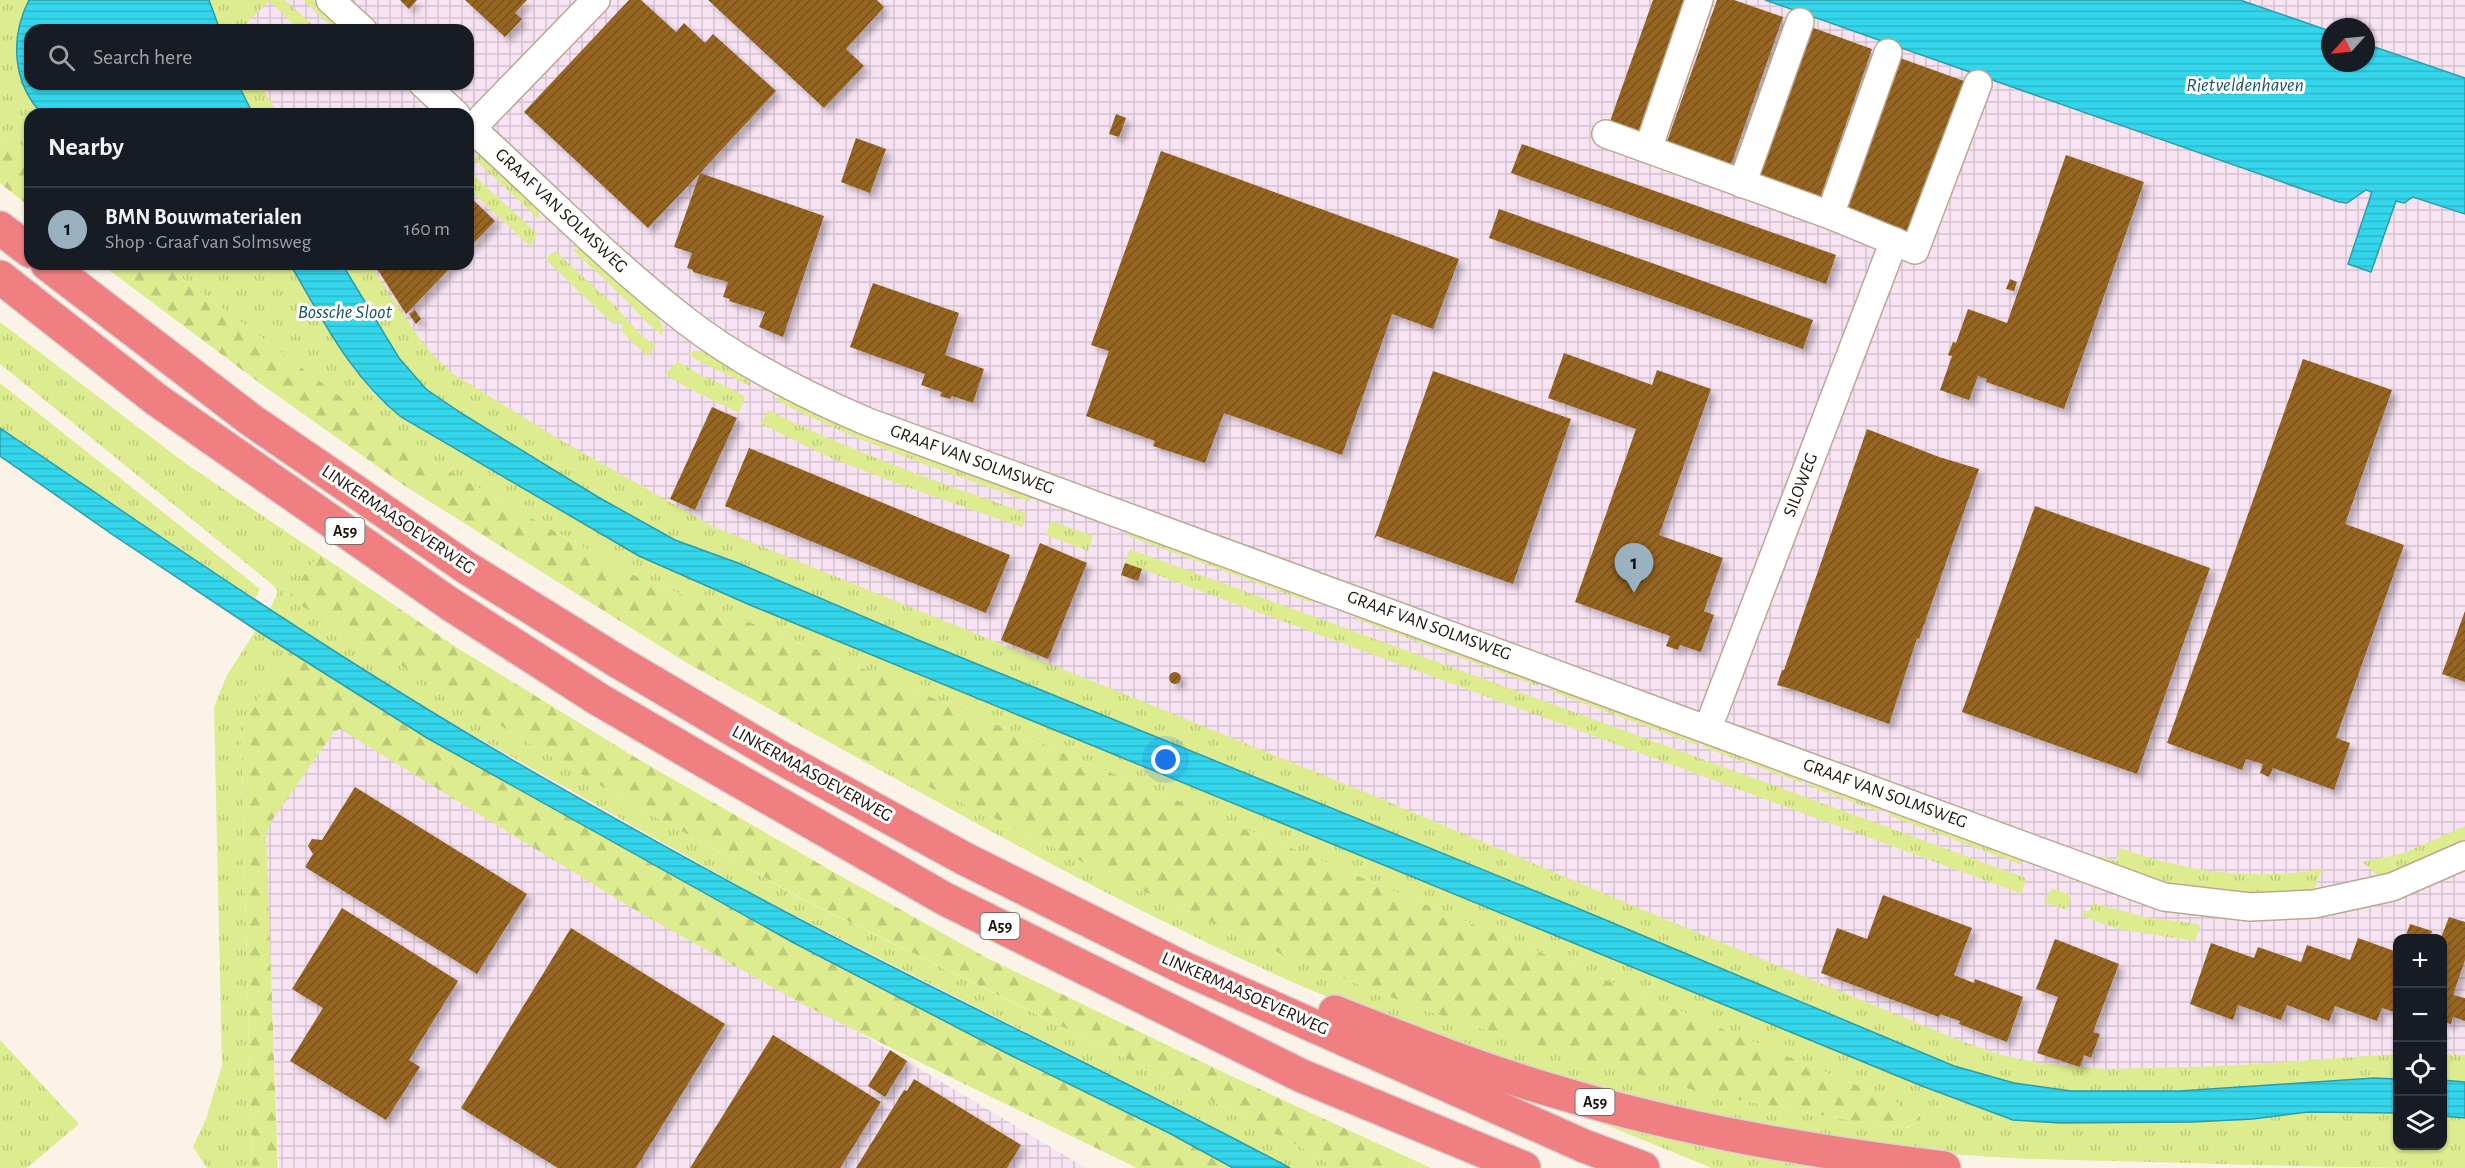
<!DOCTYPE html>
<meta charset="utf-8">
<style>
body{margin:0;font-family:"Alegreya Sans",sans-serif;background:#20242c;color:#f1f3f6}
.controls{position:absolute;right:18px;bottom:18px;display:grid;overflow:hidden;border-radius:12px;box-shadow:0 2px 4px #0004}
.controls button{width:54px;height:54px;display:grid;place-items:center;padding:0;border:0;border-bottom:2px solid #363941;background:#171b24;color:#f1f3f6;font:30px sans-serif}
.compass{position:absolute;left:2321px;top:18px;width:54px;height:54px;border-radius:50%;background:#171b24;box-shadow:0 2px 4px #0004;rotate:243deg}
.you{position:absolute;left:1166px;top:760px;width:21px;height:21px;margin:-15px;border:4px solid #fff;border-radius:50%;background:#1a73e8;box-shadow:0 0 0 9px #1a73e833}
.badge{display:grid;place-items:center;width:39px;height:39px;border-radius:50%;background:#9ab1c0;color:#111;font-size:20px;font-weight:700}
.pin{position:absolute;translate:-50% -50px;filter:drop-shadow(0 2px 3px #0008)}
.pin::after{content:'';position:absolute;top:32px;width:21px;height:18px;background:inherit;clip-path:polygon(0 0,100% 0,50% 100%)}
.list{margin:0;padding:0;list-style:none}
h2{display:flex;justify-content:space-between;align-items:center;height:78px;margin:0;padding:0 24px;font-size:26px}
h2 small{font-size:20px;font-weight:400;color:#9ea1a6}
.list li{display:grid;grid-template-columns:39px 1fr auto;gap:18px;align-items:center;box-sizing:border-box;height:84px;padding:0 24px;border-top:2px solid #363941}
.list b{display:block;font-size:22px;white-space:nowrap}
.list p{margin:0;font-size:20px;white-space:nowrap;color:#9ea1a6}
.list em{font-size:20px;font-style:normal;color:#9ea1a6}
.icon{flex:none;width:33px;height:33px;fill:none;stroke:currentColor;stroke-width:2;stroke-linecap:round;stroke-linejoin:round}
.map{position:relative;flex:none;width:2465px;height:1168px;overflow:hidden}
.search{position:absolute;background:#171b24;box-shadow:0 2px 4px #0004;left:24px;top:24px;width:450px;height:66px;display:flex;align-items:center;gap:15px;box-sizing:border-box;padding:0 21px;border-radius:18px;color:#9ea1a6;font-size:22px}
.panel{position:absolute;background:#171b24;box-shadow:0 2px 4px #0004;left:24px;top:108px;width:450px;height:162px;border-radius:18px}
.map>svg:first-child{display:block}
</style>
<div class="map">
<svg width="2465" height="1168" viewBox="0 0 2465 1168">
<defs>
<pattern id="industrial-grid" width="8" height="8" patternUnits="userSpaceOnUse" patternTransform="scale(1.5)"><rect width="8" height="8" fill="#f8e3f3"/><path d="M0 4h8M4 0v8" fill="none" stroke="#d4c2cf"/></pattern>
<pattern id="grass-tufts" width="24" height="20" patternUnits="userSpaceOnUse" patternTransform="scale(1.5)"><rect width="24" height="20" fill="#dcec8e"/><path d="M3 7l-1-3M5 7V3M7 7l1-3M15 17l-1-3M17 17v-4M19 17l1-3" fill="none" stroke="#bcca79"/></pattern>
<pattern id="forest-firs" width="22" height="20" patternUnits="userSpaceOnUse" patternTransform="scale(1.5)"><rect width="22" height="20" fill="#dcec8e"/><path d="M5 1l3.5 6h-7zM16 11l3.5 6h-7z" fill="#bcca79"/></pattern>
<pattern id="water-rules" width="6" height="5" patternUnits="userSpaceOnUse" patternTransform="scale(1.5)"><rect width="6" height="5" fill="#34d6ec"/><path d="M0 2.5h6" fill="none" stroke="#2db7c9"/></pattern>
<pattern id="building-hatch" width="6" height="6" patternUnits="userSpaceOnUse" patternTransform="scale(1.5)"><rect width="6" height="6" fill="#976521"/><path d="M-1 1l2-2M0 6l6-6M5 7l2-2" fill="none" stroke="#7a521b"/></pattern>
<filter id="shadow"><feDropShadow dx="5.5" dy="5.5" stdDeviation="3" flood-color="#0004"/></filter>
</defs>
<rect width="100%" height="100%" fill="#fcf3e8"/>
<g fill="url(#industrial-grid)" fill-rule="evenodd">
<path d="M223,0H2465V1066H2443L2442,938H2398L2397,1067L2017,1073L690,530L438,373L370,264H468V114H277L258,84H468V30H225ZM2330,27H2366V63H2330Z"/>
<polygon points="337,721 1086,1168 279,1168 264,807"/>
</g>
<g fill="url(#grass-tufts)">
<path d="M0,0H29C10,37 12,82 42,114H30V161L0,136Z"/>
<polygon points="209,0 285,0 318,30 299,30 269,1 240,30 220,30"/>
<polygon points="303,0 313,0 346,30 335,30"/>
<polygon points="238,84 260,84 278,114 253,114"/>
<polygon points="478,153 539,210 539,219 475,160"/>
<polygon points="468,170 538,234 530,246 468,188"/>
<polygon points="580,248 655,312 663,328 662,335 645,321 628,302 572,249"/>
<polygon points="555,251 614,305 641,335 656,346 647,356 620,330 623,326 618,321 614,325 545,259"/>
<path d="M163,264H290L349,362L371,391L401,418L639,556L750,605L1922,1086L2013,1120L2253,1119L2308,1112L2397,1113L2398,1146H2442L2443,1116L2465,1118V1168C2360,1168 2254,1165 2149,1162C2064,1160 1978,1159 1893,1148C1857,1144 1820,1135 1784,1129C1625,1100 1467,1055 1318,993C1156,924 1001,837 847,752L947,795L1123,882L1267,948L1421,1009L1511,1038L1712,1095L1888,1127L1907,1128L1915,1124L1920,1115L1880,1095L847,662L626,572L409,448Z"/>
<polygon points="342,264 370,264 417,335 433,355 452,373 557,438 714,527 1372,795 1667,920 1961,1041 2001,1055 2039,1063 2106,1069 2224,1066 2397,1054 2397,1079 2374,1078 2180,1091 2071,1091 2014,1083 1954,1066 1577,908 918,640 738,563 675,540 598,497 461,413 426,389 399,358"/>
<polygon points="0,322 185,463 319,554 288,598 606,789 804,900 1187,1088 1310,1152 1337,1168 1290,1168 1196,1118 764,900 406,697 270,609 278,592 273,585 0,364"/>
<path d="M694,351C714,350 733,367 749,377L750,386C729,374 708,368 688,354Z"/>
<path d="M678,361C700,378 723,382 745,397L739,413C713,400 689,390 665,374Z"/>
<polygon points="0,383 260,589 255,599 0,428"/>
<path d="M782,396L1026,492L1031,502C943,471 856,442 774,399Z"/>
<path d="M768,410C852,452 938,482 1026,513L1022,527L907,487L833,459L761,424Z"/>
<polygon points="1051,521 1093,536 1088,551 1046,535"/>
<polygon points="1132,532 1314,598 1309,602 1128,536"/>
<polygon points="1130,549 2026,878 2022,894 1125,563"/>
<polygon points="1358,615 1542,680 1537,686 1356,619"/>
<polygon points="256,630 290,652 241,725 252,1168 207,1168 193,1147 206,1119 222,1065 214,707 227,675"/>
<polygon points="1553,684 1699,738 1697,745 1558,694 1551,689"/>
<polygon points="1706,741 1804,777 1802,783 1703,747"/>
<polygon points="1811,779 1882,806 1880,812 1808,786"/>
<polygon points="1890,809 2020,857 2022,865 1888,815"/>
<polygon points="2465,826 2465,845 2382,879 2362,862 2404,853"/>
<path d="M2120,848C2186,872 2253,881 2322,869L2313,893L2260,896L2178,886L2100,860L2102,856L2116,861Z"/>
<polygon points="2052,888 2071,895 2067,910 2044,902"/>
<polygon points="2093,903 2145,917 2198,924 2200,927 2195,941 2117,929 2082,916 2083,910 2089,912"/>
<polygon points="0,1040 79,1124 27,1168 0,1168"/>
<polygon points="2443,1054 2465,1055 2465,1082 2443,1080"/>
<polygon points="1500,1082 1878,1168 1712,1168"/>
<polygon points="1370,1140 1431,1168 1409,1168"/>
</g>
<g fill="url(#forest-firs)">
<polygon points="0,136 30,161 30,207 0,183"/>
<path d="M101,264H163L409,448L626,572L847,662L1880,1095L1918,1112L1919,1118C1912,1130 1901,1128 1888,1127L1711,1095L1511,1038L1421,1009L1267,948L1123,882L947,795L847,752L687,663L405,486L261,384Z"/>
<polygon points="319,554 459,649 638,759 837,874 987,958 1229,1075 1370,1140 1409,1168 1337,1168 1310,1152 1187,1088 805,900 606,789 288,598"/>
<polygon points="290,652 427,738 794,943 1012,1056 1169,1133 1233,1168 1137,1168 938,1071 808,1007 637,911 340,729 334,732 271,822 266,835 278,1168 252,1168 241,725"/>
</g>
<g fill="url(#water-rules)" stroke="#2c9ca8" stroke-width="1.5">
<path d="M29,0H209L220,30H30V84H238L253,114H42C12,82 10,37 29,0Z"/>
<polygon points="1765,0 2240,0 2330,31 2330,63 2366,63 2366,44 2465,78 2465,214 2413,197 2404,203 2396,201 2371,272 2348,264 2372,192 2366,190 2347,203 2339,202"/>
<path d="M290,264H342L399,358L426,389L461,413L598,497L675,540L738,563L918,640L1577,908L1954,1066L2014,1083L2071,1091H2180L2374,1078L2397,1079V1113L2308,1112L2253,1119L2193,1122L2060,1123L2013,1120L1922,1086L750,605L639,556L401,417C350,376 323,320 290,264Z"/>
<path d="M0,428C134,519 268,611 406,696C522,768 643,835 763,900C937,993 1116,1075 1290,1168H1233L1169,1133L1012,1056L794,943L427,738L256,630L113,535L0,456Z"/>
<polygon points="2442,1080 2465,1082 2465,1118 2443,1116"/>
</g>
<g fill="url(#building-hatch)" filter="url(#shadow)">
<polygon points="400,0 417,0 409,9"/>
<polygon points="465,0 527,0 515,13 522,19 505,37"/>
<polygon points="629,0 641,0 676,32 684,23 705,43 713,34 776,91 700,173 824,216 783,337 759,327 765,312 729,301 730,299 723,297 728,282 693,272 693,270 687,268 692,253 674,247 700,173 648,228 524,112"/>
<polygon points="708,0 877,0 884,7 846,49 864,66 824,108"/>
<polygon points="1653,0 1686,0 1637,138 1608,127"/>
<polygon points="1717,0 1734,0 1783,17 1729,170 1665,147"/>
<polygon points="1811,27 1872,49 1819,201 1757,179"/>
<polygon points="1900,58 1964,81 1910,234 1846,211"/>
<polygon points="1116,114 1126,118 1119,137 1109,134"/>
<polygon points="856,138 886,149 870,193 841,182"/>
<polygon points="1522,144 1836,255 1826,284 1511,173"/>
<polygon points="1161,151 1459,259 1433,329 1392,314 1342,455 1224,413 1205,463 1153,446 1155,441 1086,416 1109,351 1091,345"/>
<polygon points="2066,155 2144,182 2064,409 1986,382 1987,379 1978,376 1969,400 1940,390 1952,356 1948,355 1953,342 1956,343 1968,309 2007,323"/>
<polygon points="468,195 495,221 468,249"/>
<polygon points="1499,209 1813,320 1803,349 1489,238"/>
<polygon points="374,264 454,264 406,314"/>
<polygon points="2010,279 2017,282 2014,291 2006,289"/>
<polygon points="873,283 959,313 945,355 984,369 973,403 952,396 950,399 940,396 942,392 921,385 925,374 850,347"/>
<polygon points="415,310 421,319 416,324 409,314"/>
<polygon points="1564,353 1652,385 1657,370 1711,389 1659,535 1723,558 1704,611 1714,615 1701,652 1680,645 1678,650 1666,646 1670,636 1575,602 1636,429 1548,398"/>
<polygon points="2303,359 2392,390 2345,524 2404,545 2336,738 2350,743 2334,790 2273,768 2269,777 2260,773 2263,764 2246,759 2242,770 2167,743"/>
<polygon points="1433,371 1571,419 1513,584 1377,536 1374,539"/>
<polygon points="712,407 737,418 695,510 670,499"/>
<polygon points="1867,429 1939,457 1979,469 1919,639 1917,638 1889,724 1795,690 1777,685 1782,670 1784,670"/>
<polygon points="749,448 1010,555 986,613 725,506"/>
<polygon points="2035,506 2210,568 2137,774 1962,712"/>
<polygon points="1040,543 1087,563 1048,659 1001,640"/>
<polygon points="1125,563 1142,569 1138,581 1121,575"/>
<polygon points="2465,611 2465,682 2442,674"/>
<circle cx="1175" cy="678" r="6"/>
<polygon points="355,787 527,894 477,974 305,867 313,854 308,846 312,839 322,840"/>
<polygon points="1883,895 1972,928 1954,975 1974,983 1975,979 2023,997 2007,1042 1959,1024 1960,1021 1940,1014 1939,1017 1821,973 1837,928 1867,939"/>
<polygon points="342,908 458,981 409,1060 420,1067 386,1120 290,1061 323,1008 292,989"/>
<polygon points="2449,917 2465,922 2465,960 2453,995 2465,998 2465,1021 2453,1017 2451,1024 2442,1022 2441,938"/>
<polygon points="2410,924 2432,931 2430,938 2405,938"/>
<polygon points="571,928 725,1024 636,1168 558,1168 461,1108"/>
<polygon points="2358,938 2397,952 2397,1013 2382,1008 2377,1021 2335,1006 2329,1021 2287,1005 2281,1020 2238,1005 2233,1020 2190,1004 2211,943 2254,958 2258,947 2301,962 2307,945 2350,960"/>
<polygon points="2055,939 2119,964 2093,1032 2100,1034 2091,1058 2084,1055 2080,1067 2037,1053 2058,997 2036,989"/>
<polygon points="773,1035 881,1102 840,1168 690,1168"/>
<polygon points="890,1050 907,1061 885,1097 868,1086"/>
<polygon points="914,1079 1021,1145 1007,1168 856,1168 904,1090 907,1091"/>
</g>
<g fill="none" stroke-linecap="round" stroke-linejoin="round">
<g stroke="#bda88f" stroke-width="30">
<g id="minor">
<polyline points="330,0 363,30"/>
<polyline points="423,84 456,114"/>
<path d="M468,125C540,190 608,260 685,320C740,363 804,395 868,422L2164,897L2250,907L2314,904L2392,887L2465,855"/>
<polyline points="472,128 596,0"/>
<polyline points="1606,134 1830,215 1915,250 1978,84"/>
<polyline points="1648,149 1699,0"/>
<polyline points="1742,184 1800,22"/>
<polyline points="1830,215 1888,53"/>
<polyline points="1708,728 1894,241"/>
</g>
</g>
<g stroke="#d6d5d3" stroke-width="36">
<g id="highway">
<polyline points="0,228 30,251"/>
<polyline points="47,264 251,420 467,568 617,661 781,758 965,859 1186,969 1584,1146 1643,1168"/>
<polyline points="0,277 157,400 450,604 598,699 706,762 945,899 1302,1076 1524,1168"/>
<path d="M1335,1012C1408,1041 1481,1070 1557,1092C1683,1130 1813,1152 1944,1168"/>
</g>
</g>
<use href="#minor" stroke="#fff" stroke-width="27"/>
<use href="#highway" stroke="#f07f81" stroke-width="33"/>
</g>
<g text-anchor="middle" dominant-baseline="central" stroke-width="6" stroke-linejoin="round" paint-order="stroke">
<g fill="#fff" stroke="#5f5a54" stroke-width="1.5">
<rect x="325.5" y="518" width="39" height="26" rx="4.5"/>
<rect x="980.5" y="913" width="39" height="26" rx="4.5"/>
<rect x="1575.5" y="1089" width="39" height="26" rx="4.5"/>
</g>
<g font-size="16" font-weight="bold" fill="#1b140b">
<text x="345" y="531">A59</text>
<text x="1000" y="926">A59</text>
<text x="1595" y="1102">A59</text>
</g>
<g font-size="18" fill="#1b140b" stroke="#fff">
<text transform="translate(561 211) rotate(43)">GRAAF VAN SOLMSWEG</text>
<text transform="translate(972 460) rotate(20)">GRAAF VAN SOLMSWEG</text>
<text transform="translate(1801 485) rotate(-69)">SILOWEG</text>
<text transform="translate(398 520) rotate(34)">LINKERMAASOEVERWEG</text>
<text transform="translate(1429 626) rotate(20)">GRAAF VAN SOLMSWEG</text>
<text transform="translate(812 774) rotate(29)">LINKERMAASOEVERWEG</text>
<text transform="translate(1885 794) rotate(20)">GRAAF VAN SOLMSWEG</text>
<text transform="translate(1245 994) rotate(24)">LINKERMAASOEVERWEG</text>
</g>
<g font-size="20" font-style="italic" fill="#16565f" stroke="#fff">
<text x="2245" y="85">Rietveldenhaven</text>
<text x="345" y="312">Bossche Sloot</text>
</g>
</g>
</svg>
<div class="controls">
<button>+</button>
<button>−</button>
<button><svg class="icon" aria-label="locate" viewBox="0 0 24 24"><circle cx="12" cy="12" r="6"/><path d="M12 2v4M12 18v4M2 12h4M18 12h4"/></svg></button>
<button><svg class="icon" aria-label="layers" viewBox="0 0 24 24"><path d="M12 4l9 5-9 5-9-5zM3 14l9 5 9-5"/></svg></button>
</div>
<svg class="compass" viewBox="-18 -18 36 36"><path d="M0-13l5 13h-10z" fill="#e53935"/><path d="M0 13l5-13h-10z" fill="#9ea1a6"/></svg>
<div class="you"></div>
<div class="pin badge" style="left:1634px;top:593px">1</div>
<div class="search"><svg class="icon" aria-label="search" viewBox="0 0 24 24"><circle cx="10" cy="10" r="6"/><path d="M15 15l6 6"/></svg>Search here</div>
<section class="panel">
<h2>Nearby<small></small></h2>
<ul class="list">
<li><span class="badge">1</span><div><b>BMN Bouwmaterialen</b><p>Shop · Graaf van Solmsweg</p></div><em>160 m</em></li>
</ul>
</section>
</div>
